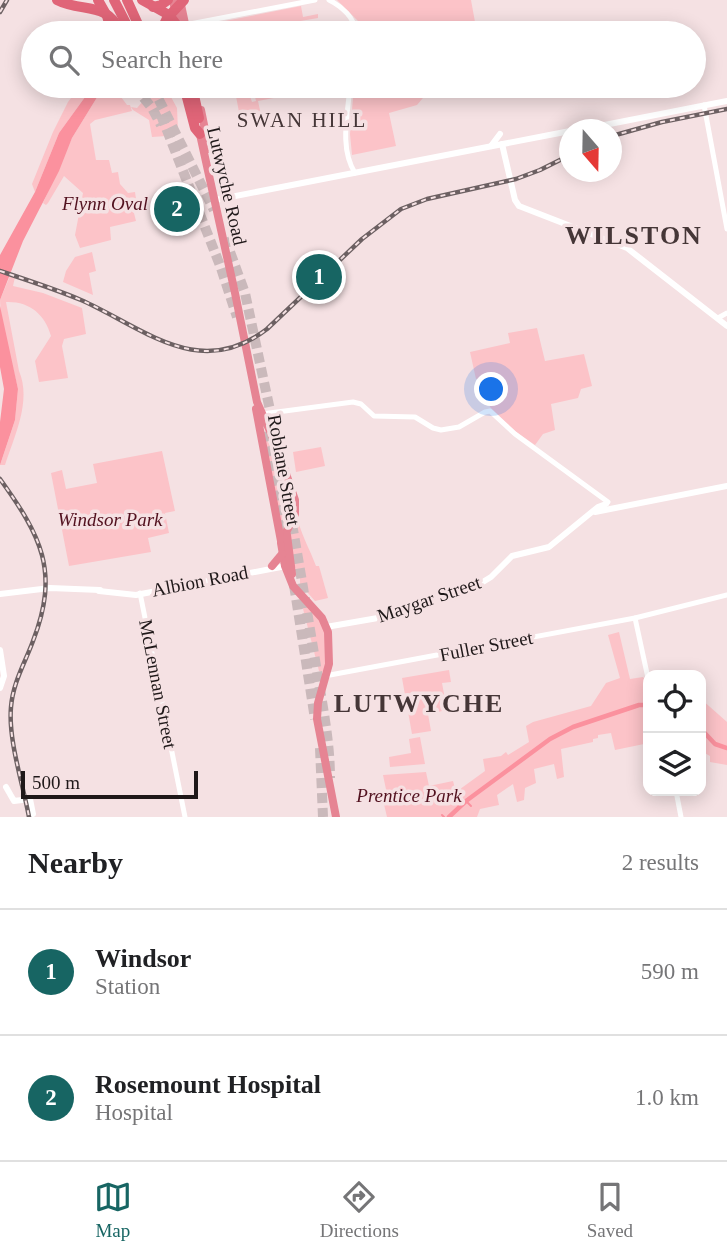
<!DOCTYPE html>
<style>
body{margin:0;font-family:Georgia,serif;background:#f6f6f6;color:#202124}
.controls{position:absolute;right:21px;bottom:21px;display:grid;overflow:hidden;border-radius:14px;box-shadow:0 4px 18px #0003}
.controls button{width:63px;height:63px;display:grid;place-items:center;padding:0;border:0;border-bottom:2px solid #e0e0e0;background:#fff;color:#202124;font:35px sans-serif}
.compass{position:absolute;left:559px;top:119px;width:63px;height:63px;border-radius:50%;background:#fff;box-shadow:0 4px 18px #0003;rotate:160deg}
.scale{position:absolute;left:21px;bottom:18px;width:177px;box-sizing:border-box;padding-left:7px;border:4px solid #1f1819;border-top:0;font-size:19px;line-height:24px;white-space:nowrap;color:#1f1819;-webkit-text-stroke:5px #f5e1e3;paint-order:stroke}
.you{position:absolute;left:492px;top:390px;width:24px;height:24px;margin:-18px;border:5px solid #fff;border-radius:50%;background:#1a73e8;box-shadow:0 0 0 10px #1a73e833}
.badge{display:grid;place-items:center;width:46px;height:46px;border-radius:50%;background:#176563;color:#fff;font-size:23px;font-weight:700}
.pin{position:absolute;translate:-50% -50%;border:4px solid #fff;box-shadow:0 2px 7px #0006}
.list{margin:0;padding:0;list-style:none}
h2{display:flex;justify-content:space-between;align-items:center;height:91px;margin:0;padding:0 28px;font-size:30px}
h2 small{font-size:23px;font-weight:400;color:#757577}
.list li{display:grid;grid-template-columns:46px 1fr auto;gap:21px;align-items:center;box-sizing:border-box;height:126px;padding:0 28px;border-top:2px solid #e0e0e0}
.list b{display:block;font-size:26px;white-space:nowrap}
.list p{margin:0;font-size:23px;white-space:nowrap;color:#757577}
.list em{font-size:23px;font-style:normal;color:#757577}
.icon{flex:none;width:38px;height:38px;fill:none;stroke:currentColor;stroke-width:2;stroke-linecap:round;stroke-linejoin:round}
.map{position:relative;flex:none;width:727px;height:817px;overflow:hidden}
.search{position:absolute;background:#fff;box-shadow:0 4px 18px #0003;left:21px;right:21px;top:21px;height:77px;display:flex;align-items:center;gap:18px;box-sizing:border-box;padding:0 24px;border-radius:38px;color:#757577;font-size:26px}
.sheet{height:343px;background:#fff}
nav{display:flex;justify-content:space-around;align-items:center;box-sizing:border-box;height:98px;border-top:2px solid #e0e0e0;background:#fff;font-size:19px;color:#757577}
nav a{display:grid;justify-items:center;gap:4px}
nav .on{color:#176563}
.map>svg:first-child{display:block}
</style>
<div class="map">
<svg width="727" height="817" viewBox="0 0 727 817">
<rect width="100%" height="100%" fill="#f5e1e3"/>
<g fill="#fcc3c8">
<polygon points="337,0 471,0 477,33 359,33 359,22"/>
<polygon points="301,6 303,17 318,14 318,18 283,24 285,33 224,33 222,25 225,21"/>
<polygon points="80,86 93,86 59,133 35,192 32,184 53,132 68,102"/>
<polygon points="104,86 121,86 121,97 127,105 130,105 132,111 95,120 90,124 96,160 109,160 112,173 118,172 120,184 128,193 135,192 137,206 133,209 136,221 110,227 111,240 80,248 75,235 83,193 64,176 48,203 46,205 43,203 72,138"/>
<polygon points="134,86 165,86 177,108 178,130 167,136 152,137 149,120 133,110 131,107 137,108 144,100 133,87"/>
<polygon points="263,86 277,86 279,97 258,101 261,115 253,117 251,110 239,112 235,91 242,90 243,97 250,96 252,102 256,101 253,88"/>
<polygon points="354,86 433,86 417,105 389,113 396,146 352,155 350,134"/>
<polygon points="92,252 96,271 89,273 93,295 63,282 66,271 75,257"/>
<path d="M10,276L15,277L13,286L43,293L82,308L86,334L64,339L62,346L68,378L39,382L35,361L51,336C45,314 29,301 6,302L19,371C32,401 14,437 5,465H0L15,420L18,389L1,317L0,300Z"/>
<polygon points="537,328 545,361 584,354 592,386 581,389 578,398 551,404 555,430 543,434 535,445 515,431 490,407 485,377 476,379 470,352 510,343 508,333"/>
<path d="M263,432C271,448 294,491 292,508C291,515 287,522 284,529H282Z"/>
<polygon points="321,447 325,466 296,472 293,452"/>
<polygon points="162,451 175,511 165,513 169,533 148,538 151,552 69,566 51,473 62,470 66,489 97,483 93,464"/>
<path d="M298,521C303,538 310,550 316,566H319L328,598L315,601L300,584V577L293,563L290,534Z"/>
<path d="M301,601C327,624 331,638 324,672L319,671Z"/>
<polygon points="619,632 630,679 643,677 648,684 648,722 644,723 648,745 648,760 644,744 615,750 611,733 598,735 598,738 593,739 593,742 561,749 564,777 557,779 554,764 534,769 536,783 525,788 524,800 517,802 513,784 497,795 499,805 480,809 477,817 387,817 383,800 388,799 383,775 426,772 429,786 453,781 456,792 485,771 483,759 501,756 506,752 508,755 529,742 526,726 533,722 591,706 606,683 620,678 608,635"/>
<polygon points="449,670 451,682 442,683 447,710 428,714 431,731 412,734 402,678"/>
<polygon points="701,699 727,722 727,765 710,762 710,756 701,751"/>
<polygon points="420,737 425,764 390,767 389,757 411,753 409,739"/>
</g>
<g fill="#fb919e">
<polygon points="93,86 104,86 72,138 59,171 23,241 0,300 0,255 35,192 59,133"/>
<polygon points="0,306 18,389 15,420 0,465 0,422 4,389 0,367"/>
</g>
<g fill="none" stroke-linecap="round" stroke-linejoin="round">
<g stroke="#fb919e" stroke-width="2">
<polyline points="466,801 471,806"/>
<polyline points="442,815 444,817"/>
</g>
<g stroke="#fb919e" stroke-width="4.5">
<polyline points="701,729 715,744 727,748"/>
<polyline points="449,817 466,801 550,739 573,727 639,705 648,705"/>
</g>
<g stroke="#cab9bb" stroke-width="10" stroke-dasharray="10 5" stroke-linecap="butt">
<polyline points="134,86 152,108 161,125"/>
<polyline points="152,86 214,210"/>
<polyline points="161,115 221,268 237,317"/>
<polyline points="225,238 245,293 277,443"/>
<polyline points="262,417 286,539"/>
<path d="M281,465C294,532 305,599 316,666C322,703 330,741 330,778"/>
<polyline points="294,585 315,719"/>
<polyline points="320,748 323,817"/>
</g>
<g stroke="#fff" stroke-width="5">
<path d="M329,0C341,6 356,18 355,33"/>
<polyline points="184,23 190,24 315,0"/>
<path d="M350,86C348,113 339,148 355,173"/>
<polyline points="704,105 727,229"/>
<polyline points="718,318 727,313"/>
<polyline points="262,414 353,402 361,404 374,416 415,417 433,428 441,430 459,427 485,412 490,411 515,434 608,502"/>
<polyline points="140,593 185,817"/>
<polyline points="635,618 648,678"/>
<polyline points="330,675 635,618 727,595"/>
<polyline points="676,791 681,817"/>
</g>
<g stroke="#fff" stroke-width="6">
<polyline points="579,130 727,101"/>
<polyline points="502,144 515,200 519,206 627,248 727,326"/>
<polyline points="491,146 500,134"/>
<polyline points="215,200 570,131"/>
<polyline points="595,512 727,486"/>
<polyline points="99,591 136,595 286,566"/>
<polyline points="0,594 50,588 100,590"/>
<polyline points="326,627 395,615 421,599 473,588 491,577 512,556 549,547 598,507 606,504"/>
<polyline points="0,650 4,676 0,688"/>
<polyline points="6,787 14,801 30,799 33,814"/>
</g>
<g stroke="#e68493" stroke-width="8">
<polyline points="173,0 178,27"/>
<polyline points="180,0 187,33"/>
<polyline points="201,110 209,149"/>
<polyline points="199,130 235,293 257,402 277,447 295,500 295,514 281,543 285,566 293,586 322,618 328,632 329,664 318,703 317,719 336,817"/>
<polyline points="256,409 281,541"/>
<polyline points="287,535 292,574"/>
<polyline points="272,566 282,554"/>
</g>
<g stroke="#e06578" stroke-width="10">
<path d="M57,0C82,13 107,0 121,33"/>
<polyline points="98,0 107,16 112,33"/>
<polyline points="114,0 131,33"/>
<polyline points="127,0 142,33"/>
<polyline points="142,0 169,15 183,33"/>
<polyline points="153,7 161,5 168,0"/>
<polyline points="160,33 167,18 184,0"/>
<polyline points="184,86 195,128 200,134"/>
<polyline points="192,86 199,118"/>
</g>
<g stroke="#6c6062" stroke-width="4.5">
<g id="rail">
<polyline points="0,12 7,0"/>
<polyline points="612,136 662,122 727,109"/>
<path d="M0,271C27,280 55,289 81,300C144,328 199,381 267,329L362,239L401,209L427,199L516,179L540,170L570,155"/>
<path d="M0,479C41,536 60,571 33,641C25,663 13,682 11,707C8,740 23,784 29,817"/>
</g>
</g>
<use href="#rail" stroke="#f5e1e3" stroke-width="2" stroke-dasharray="5" stroke-linecap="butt"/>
</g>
<g text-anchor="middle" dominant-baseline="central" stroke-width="7" stroke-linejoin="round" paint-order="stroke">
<g font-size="19" fill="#1f1819" stroke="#f5e1e3">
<text transform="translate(227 186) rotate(77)">Lutwyche Road</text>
<text transform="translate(284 470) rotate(80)">Roblane Street</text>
<text transform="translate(200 581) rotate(-11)">Albion Road</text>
<text transform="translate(429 599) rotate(-19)">Maygar Street</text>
<text transform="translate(486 646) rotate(-11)">Fuller Street</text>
<text transform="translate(158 684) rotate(79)">McLennan Street</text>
</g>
<g font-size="19" font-style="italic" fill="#52111f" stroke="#f5e1e3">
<text x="105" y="203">Flynn Oval</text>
<text x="110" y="519">Windsor Park</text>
<text x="409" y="795">Prentice Park</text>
</g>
<g font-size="21" letter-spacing="2" fill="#453637" stroke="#f5e1e3">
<text x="302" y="120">SWAN HILL</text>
</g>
<g font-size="26" font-weight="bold" letter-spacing="2" fill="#453637" stroke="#f5e1e3">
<text x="634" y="235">WILSTON</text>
<text x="419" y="703">LUTWYCHE</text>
</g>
</g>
</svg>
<div class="controls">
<button><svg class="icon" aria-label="locate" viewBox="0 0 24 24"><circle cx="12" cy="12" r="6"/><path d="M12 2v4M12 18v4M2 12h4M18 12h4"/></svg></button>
<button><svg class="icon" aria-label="layers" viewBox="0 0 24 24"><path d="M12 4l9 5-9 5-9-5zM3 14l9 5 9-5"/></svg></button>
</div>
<svg class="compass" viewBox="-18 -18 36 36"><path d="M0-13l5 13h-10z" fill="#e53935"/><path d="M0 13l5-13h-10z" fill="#757577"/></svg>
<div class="scale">500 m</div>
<div class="you"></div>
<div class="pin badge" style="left:319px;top:277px">1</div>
<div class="pin badge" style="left:177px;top:209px">2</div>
<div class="search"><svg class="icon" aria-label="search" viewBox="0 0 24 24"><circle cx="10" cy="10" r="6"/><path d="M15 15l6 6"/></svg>Search here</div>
</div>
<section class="sheet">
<h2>Nearby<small>2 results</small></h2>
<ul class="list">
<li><span class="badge">1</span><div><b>Windsor</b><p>Station</p></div><em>590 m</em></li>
<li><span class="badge">2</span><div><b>Rosemount Hospital</b><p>Hospital</p></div><em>1.0 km</em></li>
</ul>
</section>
<nav>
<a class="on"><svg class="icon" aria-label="map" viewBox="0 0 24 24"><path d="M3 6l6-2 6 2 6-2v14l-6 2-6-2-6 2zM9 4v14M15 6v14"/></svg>Map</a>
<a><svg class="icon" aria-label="directions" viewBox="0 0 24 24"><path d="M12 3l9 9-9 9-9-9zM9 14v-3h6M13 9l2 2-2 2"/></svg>Directions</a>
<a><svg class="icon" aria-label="saved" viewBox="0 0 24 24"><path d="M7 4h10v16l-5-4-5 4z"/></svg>Saved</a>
</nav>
